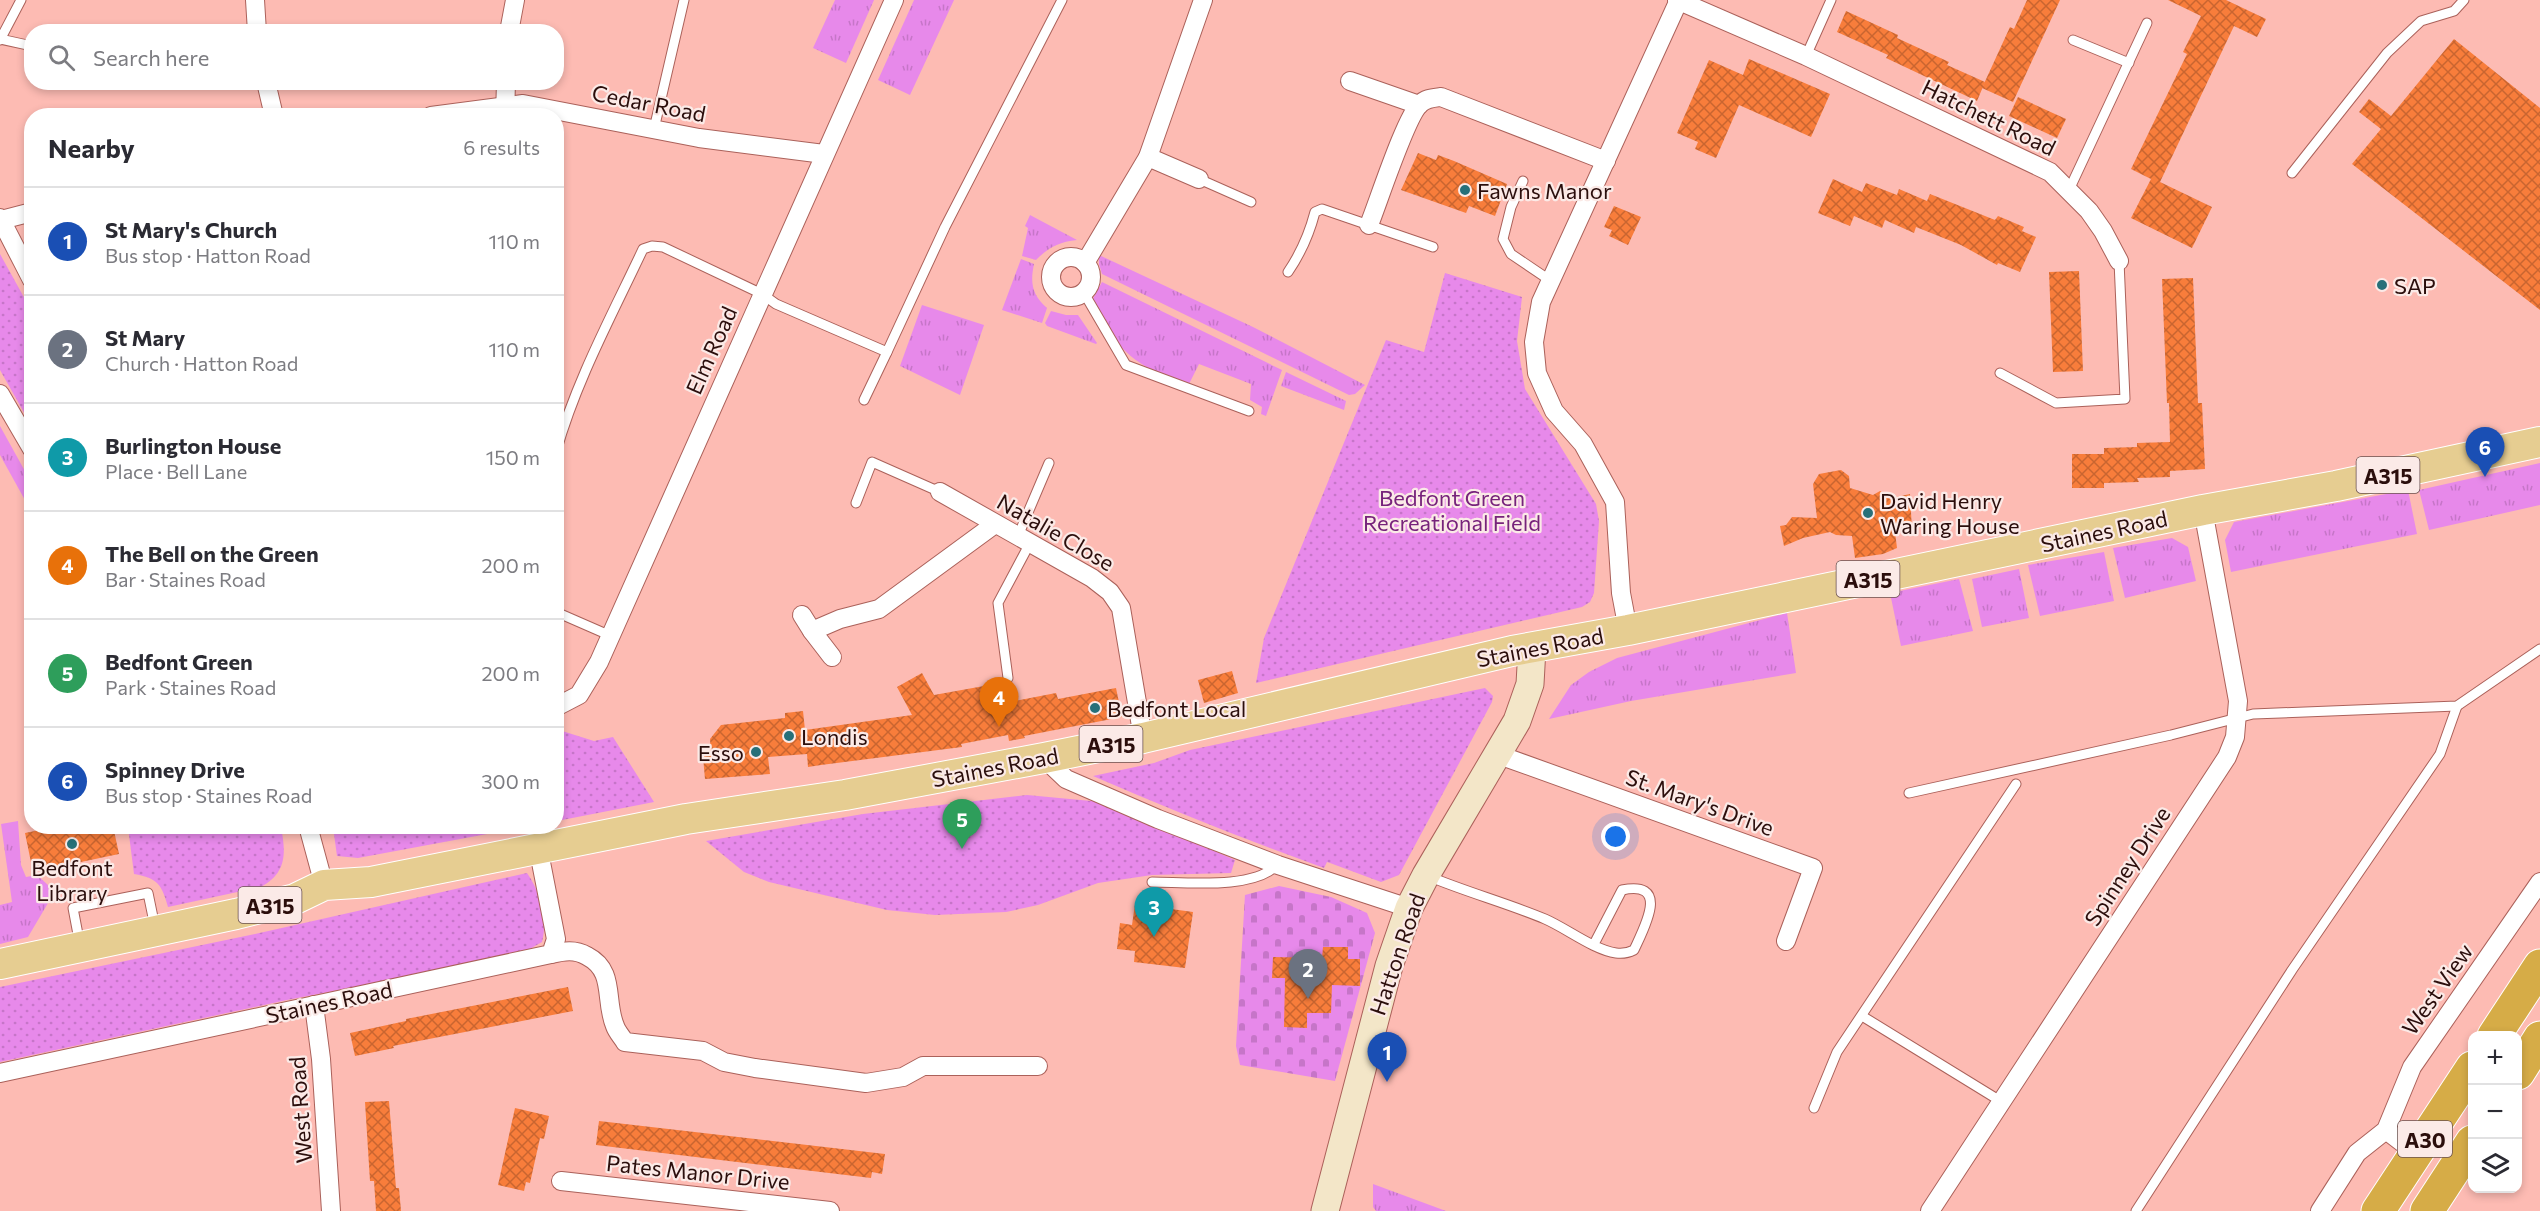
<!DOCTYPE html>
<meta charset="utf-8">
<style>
body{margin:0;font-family:Commissioner,sans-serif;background:#f7f7f7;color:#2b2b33}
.controls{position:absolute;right:18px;bottom:18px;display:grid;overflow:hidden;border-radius:12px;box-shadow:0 3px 9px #0003}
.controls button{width:54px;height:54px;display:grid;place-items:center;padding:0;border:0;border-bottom:2px solid #e1e1e2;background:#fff;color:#2b2b33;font:30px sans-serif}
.you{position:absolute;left:1616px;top:837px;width:21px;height:21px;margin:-15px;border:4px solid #fff;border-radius:50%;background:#1a73e8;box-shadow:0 0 0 9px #1a73e833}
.badge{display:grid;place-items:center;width:39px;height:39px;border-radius:50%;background:#277079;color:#fff;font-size:20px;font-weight:700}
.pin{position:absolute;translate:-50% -50px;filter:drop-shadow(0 2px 3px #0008)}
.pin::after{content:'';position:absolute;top:32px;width:21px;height:18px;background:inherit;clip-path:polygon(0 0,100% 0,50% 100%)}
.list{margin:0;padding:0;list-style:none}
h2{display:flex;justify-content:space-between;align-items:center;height:78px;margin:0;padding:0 24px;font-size:26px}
h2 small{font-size:20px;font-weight:400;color:#7c7c81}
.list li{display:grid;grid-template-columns:39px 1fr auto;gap:18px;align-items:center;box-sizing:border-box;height:108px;padding:0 24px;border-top:2px solid #e1e1e2}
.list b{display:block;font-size:22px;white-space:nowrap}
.list p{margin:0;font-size:20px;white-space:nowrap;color:#7c7c81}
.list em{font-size:20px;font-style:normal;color:#7c7c81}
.icon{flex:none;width:33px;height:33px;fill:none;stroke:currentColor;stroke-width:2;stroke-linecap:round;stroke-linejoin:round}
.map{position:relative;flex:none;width:2540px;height:1211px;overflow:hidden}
.search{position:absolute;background:#fff;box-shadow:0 3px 9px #0003;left:24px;top:24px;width:540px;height:66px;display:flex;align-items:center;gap:15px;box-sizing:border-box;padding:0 21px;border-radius:24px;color:#7c7c81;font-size:22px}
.panel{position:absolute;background:#fff;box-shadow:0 3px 9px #0003;left:24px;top:108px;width:540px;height:726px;border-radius:24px}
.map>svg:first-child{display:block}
</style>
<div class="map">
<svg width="2540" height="1211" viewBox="0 0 2540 1211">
<defs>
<pattern id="grass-tufts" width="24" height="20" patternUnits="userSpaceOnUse" patternTransform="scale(1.5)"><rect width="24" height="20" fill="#e789ea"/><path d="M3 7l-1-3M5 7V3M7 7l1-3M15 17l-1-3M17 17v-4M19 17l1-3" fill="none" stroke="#c675c8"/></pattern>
<pattern id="cemetery-stones" width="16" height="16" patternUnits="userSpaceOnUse" patternTransform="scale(1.5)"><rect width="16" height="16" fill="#e789ea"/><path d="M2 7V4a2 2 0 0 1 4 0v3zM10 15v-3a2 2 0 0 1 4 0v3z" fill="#c675c8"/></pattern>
<pattern id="park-dots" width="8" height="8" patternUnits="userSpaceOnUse" patternTransform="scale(1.5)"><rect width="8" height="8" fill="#e789ea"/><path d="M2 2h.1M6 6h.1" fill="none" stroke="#c675c8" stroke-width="1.8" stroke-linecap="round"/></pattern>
<pattern id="building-cross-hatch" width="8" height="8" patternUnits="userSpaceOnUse" patternTransform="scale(1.5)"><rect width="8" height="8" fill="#f87d3b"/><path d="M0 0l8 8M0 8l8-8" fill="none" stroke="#c96530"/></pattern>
</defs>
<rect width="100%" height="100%" fill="#fdbbb3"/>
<g fill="url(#grass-tufts)">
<polygon points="835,0 874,0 846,63 813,48"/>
<polygon points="914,0 954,0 910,95 878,80"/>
<path d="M1030,215L1077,240C1059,242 1049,247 1036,260L1022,256L1028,228L1025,226Z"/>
<polygon points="1099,255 1253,327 1365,385 1355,394 1349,395 1102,274 1099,264"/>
<path d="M1021,259L1034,264C1030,283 1032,295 1047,308L1042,323L1002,310Z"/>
<path d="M1102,282L1282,370L1266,416L1261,414L1262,407L1250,400L1251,384L1199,364L1189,384C1131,365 1125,354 1089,306Z"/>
<polygon points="922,305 984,325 960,395 900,366"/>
<polygon points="1051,311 1066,315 1078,315 1097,343 1096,344 1047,326 1045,323"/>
<polygon points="1286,372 1346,401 1344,410 1281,386"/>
<polygon points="0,426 31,482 31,511 0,455"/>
<polygon points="2540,463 2540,505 2429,530 2419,490"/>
<polygon points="2408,490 2417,534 2231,572 2225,540 2234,522"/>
<polygon points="2172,538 2188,547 2196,581 2125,598 2113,548"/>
<polygon points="2104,552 2114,601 2040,616 2028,565"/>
<polygon points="2019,569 2029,618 1982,627 1972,579"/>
<polygon points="1959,579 1973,631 1901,646 1890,593"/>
<polygon points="1787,613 1796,673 1631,701 1549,719 1571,685 1589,672 1617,658"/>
<polygon points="18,821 21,865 26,877 37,875 48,885 51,898 28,937 0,944 0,905 12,902 1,824"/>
<polygon points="1373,1184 1446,1211 1376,1211 1373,1207"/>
</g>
<polygon fill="url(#cemetery-stones)" points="1279,886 1331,897 1367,913 1375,933 1335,1081 1240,1065 1236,1046 1245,895"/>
<g fill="url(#park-dots)">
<polygon points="0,254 31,310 31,425 0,370"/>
<polygon points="1445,273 1522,297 1517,341 1525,389 1596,504 1599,521 1594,593 1590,602 1582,607 1256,683 1264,638 1386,340 1424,352"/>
<path d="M1485,688L1493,696L1492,702L1399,875L1381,882L1330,863L1327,862L1324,868C1246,840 1169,809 1093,776L1154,763L1190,750Z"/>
<polygon points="559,730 594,741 613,737 654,802 557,821 556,731"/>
<polygon points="1027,795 1102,802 1235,860 1231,873 1152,875 1098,883 1038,905 1006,912 935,915 887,910 769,882 744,872 706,841 863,814"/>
<path d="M128,827H281C286,853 287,873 261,887L168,907C162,885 158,878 134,874Z"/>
<polygon points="333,827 333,826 525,827 358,858 337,856"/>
<path d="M527,873C540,891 548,920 542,942L519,955L287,1000L0,1062V987L255,934Z"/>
</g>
<g fill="url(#building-cross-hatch)">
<polygon points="2027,0 2060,0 2013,102 1982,88 2010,27 2014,29"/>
<polygon points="2168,0 2226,0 2266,19 2257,37 2234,26 2160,182 2212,207 2192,248 2131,218 2151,179 2131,169 2187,54 2183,52 2201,16"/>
<polygon points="1846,11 1898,35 1897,38 1949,62 1947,65 1985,82 1977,101 1886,58 1888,55 1837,32"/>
<polygon points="2454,39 2540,108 2540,310 2352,164 2381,129 2359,112 2369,99 2391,116"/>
<polygon points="1749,59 1830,94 1811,137 1739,105 1716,158 1695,149 1698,142 1677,133 1709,60 1743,75"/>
<polygon points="2018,97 2066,119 2057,138 2009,116"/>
<polygon points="1418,153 1436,160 1438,155 1454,161 1507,184 1495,216 1469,206 1466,213 1401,190"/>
<polygon points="1833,179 1862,192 1866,183 1897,195 1899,189 1927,201 1930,194 1995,220 1998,216 2024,227 2022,231 2036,237 2020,272 1998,263 1997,265 1961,245 1916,227 1914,233 1885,220 1882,228 1854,216 1850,226 1818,213"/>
<polygon points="1614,206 1641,217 1628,245 1609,236 1612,230 1604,227"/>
<polygon points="2079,271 2083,371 2053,372 2049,272"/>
<polygon points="2193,278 2198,403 2202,403 2205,469 2170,471 2170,477 2137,478 2139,482 2104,483 2104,488 2072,488 2072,454 2104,454 2104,448 2137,447 2137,443 2170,442 2169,403 2167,403 2162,279"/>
<polygon points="1841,470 1849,476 1850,488 1873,495 1880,491 1892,498 1910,494 1912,530 1895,532 1897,548 1883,554 1855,558 1852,536 1836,535 1830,532 1803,538 1784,546 1780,526 1786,525 1792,517 1817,518 1813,484 1819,474"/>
<polygon points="1232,671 1238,693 1204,703 1198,680"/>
<polygon points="922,673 934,695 995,684 999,704 1056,693 1058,699 1116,688 1122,717 1024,736 1025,738 1009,741 1008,735 961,744 962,747 821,765 808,767 807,754 768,757 770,774 705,779 703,757 711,754 710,739 721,725 785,718 785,713 803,711 805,730 912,715 897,687"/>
<polygon points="59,826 113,826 119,854 33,872 25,833"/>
<polygon points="1135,904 1193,912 1185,968 1134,962 1135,951 1117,949 1120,923 1132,925"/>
<polygon points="1323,947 1348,947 1348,959 1360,959 1360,986 1332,985 1331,1013 1307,1013 1307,1028 1284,1027 1285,978 1272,978 1273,957 1322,958"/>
<polygon points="568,987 573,1011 393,1046 394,1048 355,1056 350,1033 406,1021 406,1019"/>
<polygon points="389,1101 396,1188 399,1188 401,1211 376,1211 374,1181 370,1181 365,1102"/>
<polygon points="515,1108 549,1116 544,1139 540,1138 530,1183 526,1182 524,1191 498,1185"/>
<polygon points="599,1121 885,1154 882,1174 872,1172 871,1178 596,1145"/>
</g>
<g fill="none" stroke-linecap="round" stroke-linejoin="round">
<g stroke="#ab615a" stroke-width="11">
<g id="lane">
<polyline points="0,39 32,46"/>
<polyline points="0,40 21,0"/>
<polyline points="2073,40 2129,63"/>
<polyline points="1806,56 1831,0"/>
<polyline points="654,129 684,0"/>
<polyline points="2292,173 2387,53 2421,21 2454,11 2464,0"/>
<polyline points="1199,179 1251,202"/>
<polyline points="1523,181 1511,207 1503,239 1511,254 1551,281"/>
<polyline points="2069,190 2147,23"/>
<path d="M1288,272C1301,253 1309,235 1315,212L1322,209L1433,247"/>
<polyline points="1084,293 1126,365 1249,411"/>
<polyline points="2000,373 2056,403 2125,399 2119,261"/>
<polyline points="864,400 887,352"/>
<path d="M556,452C576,381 612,315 643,249L652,246L663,247L762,294L776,304L887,352L945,227L1062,0"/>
<polyline points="856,503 872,462 940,492"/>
<polyline points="1018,536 1049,463"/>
<polyline points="556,612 611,636"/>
<polyline points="1008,678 998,603 1030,543"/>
<polyline points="1909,793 2171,735 2253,714 2457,706 2540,649"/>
<path d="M1428,876C1466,892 1507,903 1545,919C1566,928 1594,950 1616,953C1623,954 1628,953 1634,950C1644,928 1671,880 1622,890L1594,944"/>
<path d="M1152,882C1185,882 1253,890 1277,865"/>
<polyline points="80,945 73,908 148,893 155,927"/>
<polyline points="1862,1016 2002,1102"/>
<polyline points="1814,1108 1837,1052 2016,784"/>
<polyline points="2136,1211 2292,970 2440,754 2457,706"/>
</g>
</g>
<g stroke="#ab615a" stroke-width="20">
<g id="street">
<polyline points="255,0 257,32"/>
<polyline points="1677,0 1806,56 2050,172 2089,211 2103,231 2119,261"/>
<polyline points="509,32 515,0"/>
<polyline points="1350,81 1419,105"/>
<polyline points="266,82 274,116"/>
<polyline points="431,116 523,104 699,138 824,154"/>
<polyline points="505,116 506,82"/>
<polyline points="1148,157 1199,179"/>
<polyline points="0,218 32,280"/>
<polyline points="1,220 32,212"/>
<path d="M1369,225C1378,203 1406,116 1420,104C1426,98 1433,98 1441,97L1606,161"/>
<circle cx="1071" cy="277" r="20"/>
<polyline points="1085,263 1148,157 1203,0"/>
<polyline points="0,394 32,449"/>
<polyline points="940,492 1092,578 1110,592 1121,608 1143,738"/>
<polyline points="802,615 812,631 840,619 879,609 995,524"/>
<polyline points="1628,630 1621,593 1615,502 1583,444 1554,411 1537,373 1534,342 1541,302 1679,0"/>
<polyline points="812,631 832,657"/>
<polyline points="556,707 579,695 599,662 894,0"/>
<polyline points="1499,755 1813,868 1786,941"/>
<polyline points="1044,758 1066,779 1158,819 1278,865 1409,908"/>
<polyline points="308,826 324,885"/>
<path d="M551,954C564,951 575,949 587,956C616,971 604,1000 615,1026C617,1032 622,1037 625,1042L703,1051L724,1062L755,1068L866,1083L903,1077L923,1066H1038"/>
<polyline points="314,1005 321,1059 331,1211"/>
<polyline points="0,1073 551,954 556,939 538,847"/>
<polyline points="2386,1130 2416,1153"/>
<polyline points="561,1181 830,1211"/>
<polyline points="1930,1211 2227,757 2235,737 2238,701 2203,510"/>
<polyline points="2320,1211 2357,1153 2386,1130 2412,1067 2540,882"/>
</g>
</g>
<g stroke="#ab615a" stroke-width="29">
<polyline id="secondary" points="1325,1211 1389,966 1409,908 1426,875 1517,721 1530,684 1532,648"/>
</g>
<g stroke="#fff" stroke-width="32">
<polyline id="primary" points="0,964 236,914 295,899 324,885 371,882 686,819 845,795 1044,758 1143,738 1512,651 1628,630 2203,510 2336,486 2540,442"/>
</g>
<g stroke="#fff" stroke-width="35">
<g id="highway">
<polyline points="2494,1036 2540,966"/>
<polyline points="2518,1073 2540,1038"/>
<polyline points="2378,1211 2472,1068"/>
<polyline points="2427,1211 2472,1142"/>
</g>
</g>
<use href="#lane" stroke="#fff" stroke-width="9"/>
<use href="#street" stroke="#fff" stroke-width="18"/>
<use href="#secondary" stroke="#f3e6c8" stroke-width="27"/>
<use href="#primary" stroke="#e6cd91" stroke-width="30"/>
<use href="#highway" stroke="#d6ac47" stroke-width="33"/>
</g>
<g fill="#277079" stroke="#fbeae7" stroke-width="2">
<circle cx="1465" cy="190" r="6"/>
<circle cx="2382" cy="285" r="6"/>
<circle cx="1868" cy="513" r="6"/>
<circle cx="1095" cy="708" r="6"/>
<circle cx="789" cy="736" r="6"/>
<circle cx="756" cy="752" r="6"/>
<circle cx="72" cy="844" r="6"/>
</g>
<g text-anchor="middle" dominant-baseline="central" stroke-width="4.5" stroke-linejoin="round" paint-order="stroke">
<g fill="#fbeae7" stroke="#69504e" stroke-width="1.5">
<rect x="2356.5" y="457" width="63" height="36" rx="4.5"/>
<rect x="1836.5" y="561" width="63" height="36" rx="4.5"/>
<rect x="1079.5" y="726" width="63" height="36" rx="4.5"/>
<rect x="238.5" y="887" width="63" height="36" rx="4.5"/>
<rect x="2398" y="1121" width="54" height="36" rx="4.5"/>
</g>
<g font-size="21" font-weight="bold" fill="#2b0e0c">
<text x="2388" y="475">A315</text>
<text x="1868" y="579">A315</text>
<text x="1111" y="744">A315</text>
<text x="270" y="905">A315</text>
<text x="2425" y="1139">A30</text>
</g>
<g font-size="22" fill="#2b0e0c" stroke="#fbeae7">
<text transform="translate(649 103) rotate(11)">Cedar Road</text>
<text transform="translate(1989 117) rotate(26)">Hatchett Road</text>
<text transform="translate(711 350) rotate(-66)">Elm Road</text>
<text transform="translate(2104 531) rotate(-12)">Staines Road</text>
<text transform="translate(1056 532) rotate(30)">Natalie Close</text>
<text transform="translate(1540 647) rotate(-11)">Staines Road</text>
<text transform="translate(995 767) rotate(-11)">Staines Road</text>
<text transform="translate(1700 802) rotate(20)">St. Mary's Drive</text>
<text transform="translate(2127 866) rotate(-57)">Spinney Drive</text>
<text transform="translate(1397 954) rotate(-71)">Hatton Road</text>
<text transform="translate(2437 989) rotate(-55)">West View</text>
<text transform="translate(329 1002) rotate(-12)">Staines Road</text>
<text transform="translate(300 1110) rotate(-94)">West Road</text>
<text transform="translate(698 1172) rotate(6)">Pates Manor Drive</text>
</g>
<g font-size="22" fill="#2b0e0c" stroke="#fbeae7" text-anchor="start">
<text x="1477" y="190">Fawns Manor</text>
<text x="2394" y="285">SAP</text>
<text x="1880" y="500">David Henry<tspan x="1880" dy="25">Waring House</tspan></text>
<text x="1107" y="708">Bedfont Local</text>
<text x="801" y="736">Londis</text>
<text x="744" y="752" text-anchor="end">Esso</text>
<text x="72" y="867" text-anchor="middle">Bedfont<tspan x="72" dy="25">Library</tspan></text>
</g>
<g font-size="22" fill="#77227b" stroke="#fbeae7">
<text x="1452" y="497">Bedfont Green<tspan x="1452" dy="25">Recreational Field</tspan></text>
</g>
</g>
</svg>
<div class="controls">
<button>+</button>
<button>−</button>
<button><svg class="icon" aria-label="layers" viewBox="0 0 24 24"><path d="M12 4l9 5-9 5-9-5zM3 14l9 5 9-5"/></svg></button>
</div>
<div class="you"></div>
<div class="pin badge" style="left:1387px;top:1082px;background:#1a4fb4">1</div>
<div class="pin badge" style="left:1308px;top:999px;background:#6b7280">2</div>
<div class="pin badge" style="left:1154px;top:937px;background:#0f9aa8">3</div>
<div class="pin badge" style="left:999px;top:727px;background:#e8710a">4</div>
<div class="pin badge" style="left:962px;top:849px;background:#2e9e5b">5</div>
<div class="pin badge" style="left:2485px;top:477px;background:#1a4fb4">6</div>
<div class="search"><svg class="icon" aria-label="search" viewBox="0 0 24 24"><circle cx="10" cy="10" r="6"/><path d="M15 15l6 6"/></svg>Search here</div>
<section class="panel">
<h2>Nearby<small>6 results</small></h2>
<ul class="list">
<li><span class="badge" style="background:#1a4fb4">1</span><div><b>St Mary's Church</b><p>Bus stop · Hatton Road</p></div><em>110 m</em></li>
<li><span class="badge" style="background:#6b7280">2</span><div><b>St Mary</b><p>Church · Hatton Road</p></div><em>110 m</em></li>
<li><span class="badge" style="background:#0f9aa8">3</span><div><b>Burlington House</b><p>Place · Bell Lane</p></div><em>150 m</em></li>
<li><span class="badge" style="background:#e8710a">4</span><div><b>The Bell on the Green</b><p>Bar · Staines Road</p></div><em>200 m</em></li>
<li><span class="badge" style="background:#2e9e5b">5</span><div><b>Bedfont Green</b><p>Park · Staines Road</p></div><em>200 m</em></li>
<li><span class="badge" style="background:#1a4fb4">6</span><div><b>Spinney Drive</b><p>Bus stop · Staines Road</p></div><em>300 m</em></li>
</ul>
</section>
</div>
